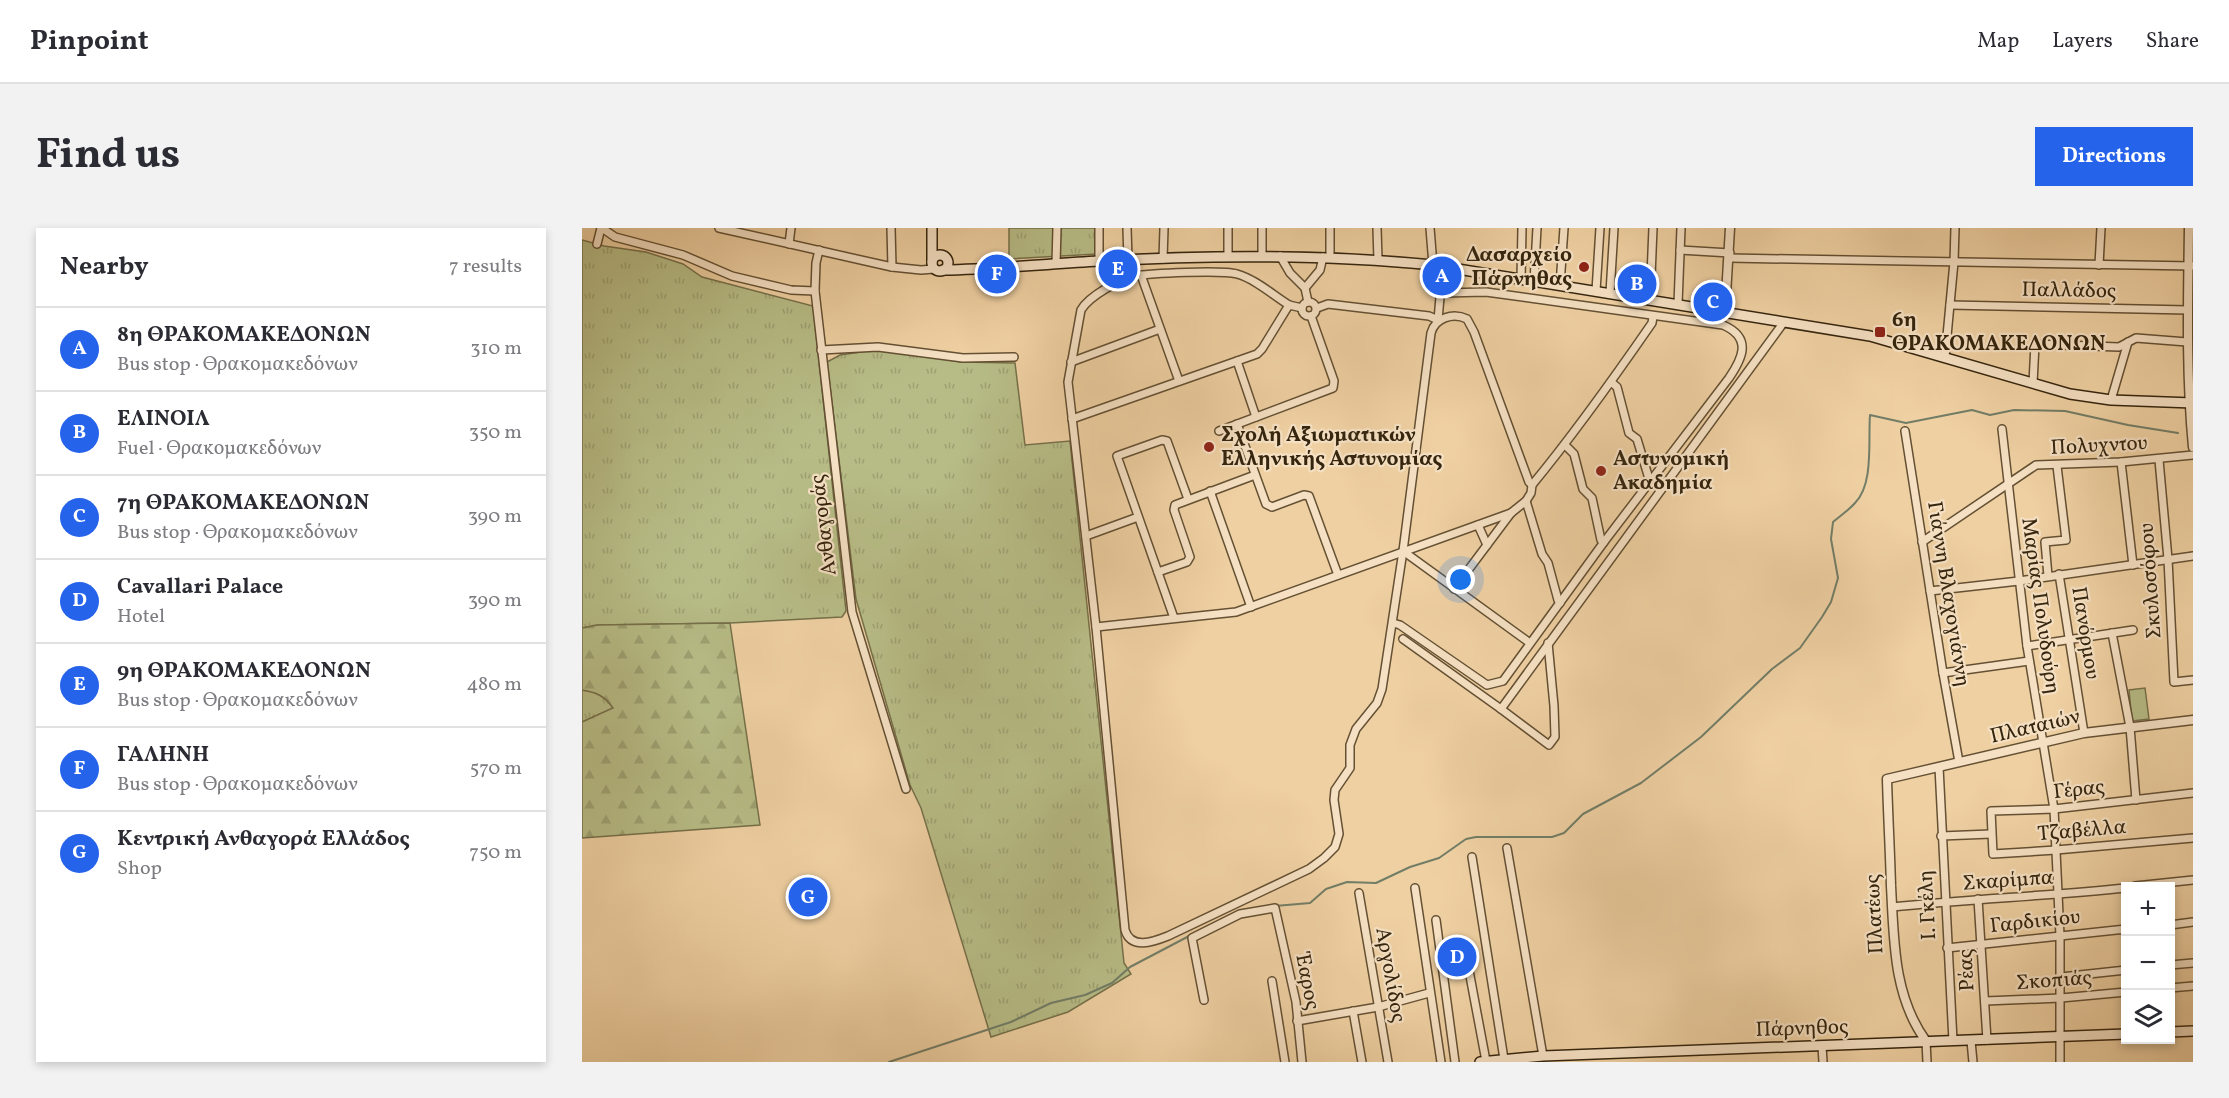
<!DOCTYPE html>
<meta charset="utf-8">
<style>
body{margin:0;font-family:Vollkorn,serif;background:#f2f2f3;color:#2b2b33}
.controls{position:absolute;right:18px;bottom:18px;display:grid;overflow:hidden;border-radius:0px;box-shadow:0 3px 9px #0003}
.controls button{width:54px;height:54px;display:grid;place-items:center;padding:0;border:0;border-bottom:2px solid #e1e1e2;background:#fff;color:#2b2b33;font:30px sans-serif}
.you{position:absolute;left:879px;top:352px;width:21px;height:21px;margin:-15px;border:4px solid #fff;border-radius:50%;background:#1a73e8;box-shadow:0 0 0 9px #1a73e833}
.badge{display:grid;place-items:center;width:39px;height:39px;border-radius:50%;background:#2563eb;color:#fff;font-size:20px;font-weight:700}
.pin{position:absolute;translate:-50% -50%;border:3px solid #fff;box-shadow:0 2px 6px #0006}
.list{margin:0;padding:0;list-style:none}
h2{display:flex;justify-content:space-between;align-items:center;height:78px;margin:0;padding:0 24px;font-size:26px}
h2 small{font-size:20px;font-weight:400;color:#7c7c81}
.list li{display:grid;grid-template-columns:39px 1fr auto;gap:18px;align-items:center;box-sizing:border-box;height:84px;padding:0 24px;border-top:2px solid #e1e1e2}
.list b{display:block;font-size:22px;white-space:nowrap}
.list p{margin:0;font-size:20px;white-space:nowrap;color:#7c7c81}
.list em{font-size:20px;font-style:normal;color:#7c7c81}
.icon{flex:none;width:33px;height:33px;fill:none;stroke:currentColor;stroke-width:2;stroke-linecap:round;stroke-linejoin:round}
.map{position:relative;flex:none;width:1611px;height:834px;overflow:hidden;border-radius:0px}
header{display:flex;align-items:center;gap:36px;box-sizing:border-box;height:84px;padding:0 30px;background:#fff;border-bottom:2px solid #e1e1e2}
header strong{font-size:28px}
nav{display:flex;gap:33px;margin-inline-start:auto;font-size:21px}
.intro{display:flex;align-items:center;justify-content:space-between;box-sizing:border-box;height:144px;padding:0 36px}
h1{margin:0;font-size:42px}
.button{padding:15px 27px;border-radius:0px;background:#2563eb;color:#fff;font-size:21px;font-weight:700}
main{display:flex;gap:36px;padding:0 36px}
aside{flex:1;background:#fff;border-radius:0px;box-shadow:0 3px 9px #0003}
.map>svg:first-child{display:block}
</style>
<header>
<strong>Pinpoint</strong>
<nav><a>Map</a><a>Layers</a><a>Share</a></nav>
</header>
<div class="intro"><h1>Find us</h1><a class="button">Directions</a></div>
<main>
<aside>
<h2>Nearby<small>7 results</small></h2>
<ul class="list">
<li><span class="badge">A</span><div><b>8η ΘΡΑΚΟΜΑΚΕΔΟΝΩΝ</b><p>Bus stop · Θρακομακεδόνων</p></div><em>310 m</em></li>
<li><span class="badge">B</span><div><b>ΕΛΙΝΟΙΛ</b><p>Fuel · Θρακομακεδόνων</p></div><em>350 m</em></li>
<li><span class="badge">C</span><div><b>7η ΘΡΑΚΟΜΑΚΕΔΟΝΩΝ</b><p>Bus stop · Θρακομακεδόνων</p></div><em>390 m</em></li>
<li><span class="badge">D</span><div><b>Cavallari Palace</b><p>Hotel</p></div><em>390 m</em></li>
<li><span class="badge">E</span><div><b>9η ΘΡΑΚΟΜΑΚΕΔΟΝΩΝ</b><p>Bus stop · Θρακομακεδόνων</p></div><em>480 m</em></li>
<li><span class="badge">F</span><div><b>ΓΑΛΗΝΗ</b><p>Bus stop · Θρακομακεδόνων</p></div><em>570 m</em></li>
<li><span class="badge">G</span><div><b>Κεντρική Ανθαγορά Ελλάδος</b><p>Shop</p></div><em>750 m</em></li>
</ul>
</aside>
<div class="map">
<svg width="1611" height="834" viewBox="0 0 1611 834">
<defs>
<pattern id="grass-tufts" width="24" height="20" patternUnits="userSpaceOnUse" patternTransform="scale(1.5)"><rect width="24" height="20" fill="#b7bc86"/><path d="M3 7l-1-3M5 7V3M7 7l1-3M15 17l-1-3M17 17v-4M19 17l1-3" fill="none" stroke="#9ea172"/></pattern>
<pattern id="forest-firs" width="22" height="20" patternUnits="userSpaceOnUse" patternTransform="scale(1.5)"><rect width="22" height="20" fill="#b7bc86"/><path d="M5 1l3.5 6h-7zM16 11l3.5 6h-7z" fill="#9ea172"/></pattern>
</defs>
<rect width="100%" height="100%" fill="#efd0a2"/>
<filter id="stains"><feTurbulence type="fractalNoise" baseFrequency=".00333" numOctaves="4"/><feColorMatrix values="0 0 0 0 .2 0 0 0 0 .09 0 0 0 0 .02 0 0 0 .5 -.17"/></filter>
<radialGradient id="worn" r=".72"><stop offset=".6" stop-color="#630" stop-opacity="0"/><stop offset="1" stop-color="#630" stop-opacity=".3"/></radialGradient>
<g fill="url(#grass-tufts)" stroke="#76704a" stroke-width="1.5">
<polygon points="427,0 515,0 515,26 427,31"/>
<polygon points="0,12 22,18 64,24 101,36 120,49 231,78 264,383 260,389 148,395 16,397 0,400"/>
<polygon points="286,123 311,123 379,134 433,135 443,217 488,213 542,735 549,746 486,784 409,809 339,580 328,557 274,371 245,134 258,127"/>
<path d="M0,462C14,464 23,468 31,480L0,494Z"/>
</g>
<path fill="url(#forest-firs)" stroke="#76704a" stroke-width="1.5" d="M148,395L178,597L0,610V494L31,480C23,468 14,464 0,462V400L16,397Z"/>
<polygon fill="#b7bc86" stroke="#76704a" stroke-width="1.5" points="1563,460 1567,491 1550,493 1547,462"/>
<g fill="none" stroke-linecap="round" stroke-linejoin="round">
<g stroke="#727d67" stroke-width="2">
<path d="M693,678L728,675L744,661L765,654L794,655L828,639L857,630L884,611L894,609H970L982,605L1001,586L1059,555L1119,509L1190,441L1218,420L1240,389L1249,374L1256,350L1249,311L1251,294C1258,288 1267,282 1273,275C1292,256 1286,213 1288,187L1324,195L1390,182L1408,187L1432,182L1483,183L1546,197L1596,205"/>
<polyline points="664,682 687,678"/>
<polyline points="307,834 429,794 469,775 503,767 530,755 548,739 609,707"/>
</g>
<g stroke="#645033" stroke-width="10">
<g id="minor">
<polyline points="20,0 33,9 101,27 150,48 209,62 233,63"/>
<polyline points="137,0 310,39 339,42 352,41"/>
<polyline points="309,0 310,39"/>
<polyline points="517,0 517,33"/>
<polyline points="545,0 546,32"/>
<polyline points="680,0 680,28"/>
<polyline points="748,0 748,29"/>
<polyline points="795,0 796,32"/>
<polyline points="848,0 851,37"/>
<polyline points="15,16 19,0"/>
<polyline points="207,16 209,0"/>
<polyline points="237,22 234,35 233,63 270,384 324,561"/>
<polyline points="1098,22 1148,25"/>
<polyline points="646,28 646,0"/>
<polyline points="698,28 708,45 723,60 726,74"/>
<polyline points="1147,30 1611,38"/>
<polyline points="581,31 582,0"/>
<polyline points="474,36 475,0"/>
<polyline points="1517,37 1519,0"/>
<polyline points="559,47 597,153"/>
<polyline points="939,52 940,0"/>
<polyline points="952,54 955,0"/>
<polyline points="978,57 982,0"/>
<polyline points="723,60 738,42 741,29"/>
<polyline points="1014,63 1018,0"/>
<polyline points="1028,65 1032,0"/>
<polyline points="1068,72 1071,0"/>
<circle cx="727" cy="81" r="7"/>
<polyline points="1096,76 1099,0"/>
<path d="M707,77C691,67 673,51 655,46C640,42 569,45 553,48C538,51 507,68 499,82L486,154L514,399L543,702C549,722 571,714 586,708L727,641L742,630L753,619L757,606L752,572L753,562L768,540V517L774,501L795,475L800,461L821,323L849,105C853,90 871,84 885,91L892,104L947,254L950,257"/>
<polyline points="1368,77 1606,82"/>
<path d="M735,80L746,76L847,88L856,92L858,69L861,65L904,64L1141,97C1171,110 1160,131 1147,150L1022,314L921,453L905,457L818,397L811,395"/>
<polyline points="239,122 296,119 381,130 432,129"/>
<polyline points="1363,129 1372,34 1373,0"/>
<polyline points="655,133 674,189"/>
<polyline points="489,134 578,101"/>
<polyline points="1029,154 1035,159 1047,205 1055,211 1068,254"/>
<polyline points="1451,155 1453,116 1537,119 1554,110 1605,114"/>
<polyline points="1529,172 1546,114"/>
<polyline points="490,191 675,126 680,121 707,77 720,80"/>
<polyline points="655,196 684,276 690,279 722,267 727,268 756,347"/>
<polyline points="1420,201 1445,418 1472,581 1478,708 1478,834"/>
<polyline points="637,203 751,160 752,153 729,88"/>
<polyline points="1323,203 1361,445 1377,534"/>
<polyline points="983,217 992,226 1001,261 1010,270 1019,312 1022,314"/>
<polyline points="1577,232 1586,331 1592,454 1611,452"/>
<polyline points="1539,234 1551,337"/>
<polyline points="628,263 669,379"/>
<polyline points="944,273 960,326 966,335 976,372 978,375"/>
<polyline points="896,297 905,317"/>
<polyline points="504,308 556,289"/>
<polyline points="1340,314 1454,237 1539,234 1611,227"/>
<polyline points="821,323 948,415"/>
<polyline points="576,344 605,334 608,329 592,282 593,277 673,247"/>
<polyline points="1477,346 1502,505"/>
<polyline points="1466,348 1463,314 1484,312 1475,238"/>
<path d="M872,361L929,285L944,273L949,265L950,257C993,205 1032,150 1070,95L1071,89"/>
<polyline points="1348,363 1437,353 1611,328"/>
<polyline points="592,390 535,228 580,212 585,213 606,271"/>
<polyline points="514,399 654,384 929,285"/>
<polyline points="1530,405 1548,499 1554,572"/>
<polyline points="821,411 919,481 1202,94"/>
<polyline points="1445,418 1551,402"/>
<polyline points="1361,445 1447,433"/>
<polyline points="919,481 967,517 973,509 972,478 966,415"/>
<polyline points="1357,539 1371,813"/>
<polyline points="1611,565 1472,581 1409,583 1411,626 1474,622 1611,610"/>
<polyline points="1359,608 1409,606"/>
<polyline points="925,620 961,828"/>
<polyline points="890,629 922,831"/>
<polyline points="1553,658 1611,652"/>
<polyline points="833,660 859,834"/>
<polyline points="777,665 806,834"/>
<polyline points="1396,671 1405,812"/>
<path d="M1310,679C1388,671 1466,668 1544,660"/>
<polyline points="854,692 873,834"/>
<polyline points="1588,697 1611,694"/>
<polyline points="1365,720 1544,701"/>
<polyline points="885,732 904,833"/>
<polyline points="1588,737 1611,735"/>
<polyline points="1479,749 1544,742"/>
<polyline points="690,753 703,834"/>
<polyline points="1588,760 1611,758"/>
<polyline points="622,772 610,710 658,686 693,680 714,774 720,834"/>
<polyline points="1403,773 1479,770 1544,764"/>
<polyline points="771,783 780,834"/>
<polyline points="715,793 796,779 847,765"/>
<polyline points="1344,813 1345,834"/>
<polyline points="1389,813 1391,834"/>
<polyline points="1240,818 1241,834"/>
</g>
</g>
<g stroke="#645033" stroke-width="11">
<g id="tertiary">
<path d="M1607,0C1606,73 1604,146 1611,219"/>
<polyline points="1143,84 1148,0"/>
<path d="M1344,813C1311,768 1312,711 1309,658C1308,622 1306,587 1305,551L1502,505L1611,492"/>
</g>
</g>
<g stroke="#35250e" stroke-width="12">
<g id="secondary">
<circle cx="358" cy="35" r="8"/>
<polyline points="350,34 350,0"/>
<path d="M361,42C413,41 465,36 517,33C628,27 740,26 851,37L1288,108L1488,166L1529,172L1611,175"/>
<polyline points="1588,804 1611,803"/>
<polyline points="898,834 961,828 1544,806"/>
</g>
</g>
<use href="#minor" stroke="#f5e0c3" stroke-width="7"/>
<use href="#tertiary" stroke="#f5e0c3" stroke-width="8"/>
<use href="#secondary" stroke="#f5e0c3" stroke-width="9"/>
</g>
<g fill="#8f2418" stroke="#f5e0c3" stroke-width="2">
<circle cx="1002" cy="39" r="6"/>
<rect x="1292" y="98" width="12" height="12" rx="3"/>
<circle cx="627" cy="219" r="6"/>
<circle cx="1019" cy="243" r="6"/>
</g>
<g text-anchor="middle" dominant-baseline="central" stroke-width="4.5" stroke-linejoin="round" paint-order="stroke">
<g font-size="21" font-weight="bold" fill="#35250e" stroke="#f5e0c3" text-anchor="start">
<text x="990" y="27" text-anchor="end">Δασαρχείο<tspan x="990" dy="24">Πάρνηθας</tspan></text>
<text x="1310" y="92">6η<tspan x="1310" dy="24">ΘΡΑΚΟΜΑΚΕΔΟΝΩΝ</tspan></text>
<text x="639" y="207">Σχολή Αξιωματικών<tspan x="639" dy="24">Ελληνικής Αστυνομίας</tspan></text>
<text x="1031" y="231">Αστυνομική<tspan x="1031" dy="24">Ακαδημία</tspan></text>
</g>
<g font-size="21" fill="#35250e" stroke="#f5e0c3">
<text transform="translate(1487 63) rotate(1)">Παλλάδος</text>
<text transform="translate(1517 218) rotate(-3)">Πολυχντου</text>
<text transform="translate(242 297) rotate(-97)">Ανθαγοράς</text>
<text transform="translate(1569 353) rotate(-94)">Σκυλοσόφου</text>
<text transform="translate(1366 366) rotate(81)">Γιάννη Βλαχογιάννη</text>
<text transform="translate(1458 378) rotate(82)">Μαρίας Πολυδούρη</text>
<text transform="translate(1503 405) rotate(81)">Πανόρμου</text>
<text transform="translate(1453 499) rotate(-13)">Πλαταιών</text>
<text transform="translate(1497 562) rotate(-6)">Γέρας</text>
<text transform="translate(1500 603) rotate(-5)">Τζαβέλλα</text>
<text transform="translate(1426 653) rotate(-4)">Σκαρίμπα</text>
<text transform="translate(1346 677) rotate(-93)">Ι. Γκέλη</text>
<text transform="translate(1293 686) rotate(-93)">Πλατέως</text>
<text transform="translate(1453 694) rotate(-6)">Γαρδικίου</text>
<text transform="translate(1385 742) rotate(-93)">Ρέας</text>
<text transform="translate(808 747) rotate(80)">Αργολίδος</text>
<text transform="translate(1472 753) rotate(-4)">Σκοπιάς</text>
<text transform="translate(725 754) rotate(79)">Έαρος</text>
<text transform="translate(1220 801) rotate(-2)">Πάρνηθος</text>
</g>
</g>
<rect width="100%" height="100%" filter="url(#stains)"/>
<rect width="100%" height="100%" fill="url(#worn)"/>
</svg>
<div class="controls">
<button>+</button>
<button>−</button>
<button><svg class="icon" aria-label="layers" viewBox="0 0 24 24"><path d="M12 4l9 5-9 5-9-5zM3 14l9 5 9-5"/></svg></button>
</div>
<div class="you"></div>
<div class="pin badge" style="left:860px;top:48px">A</div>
<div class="pin badge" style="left:1055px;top:56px">B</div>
<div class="pin badge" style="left:1131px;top:74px">C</div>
<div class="pin badge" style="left:875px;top:729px">D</div>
<div class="pin badge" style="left:536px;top:41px">E</div>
<div class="pin badge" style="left:415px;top:46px">F</div>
<div class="pin badge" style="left:226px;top:669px">G</div>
</div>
</main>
